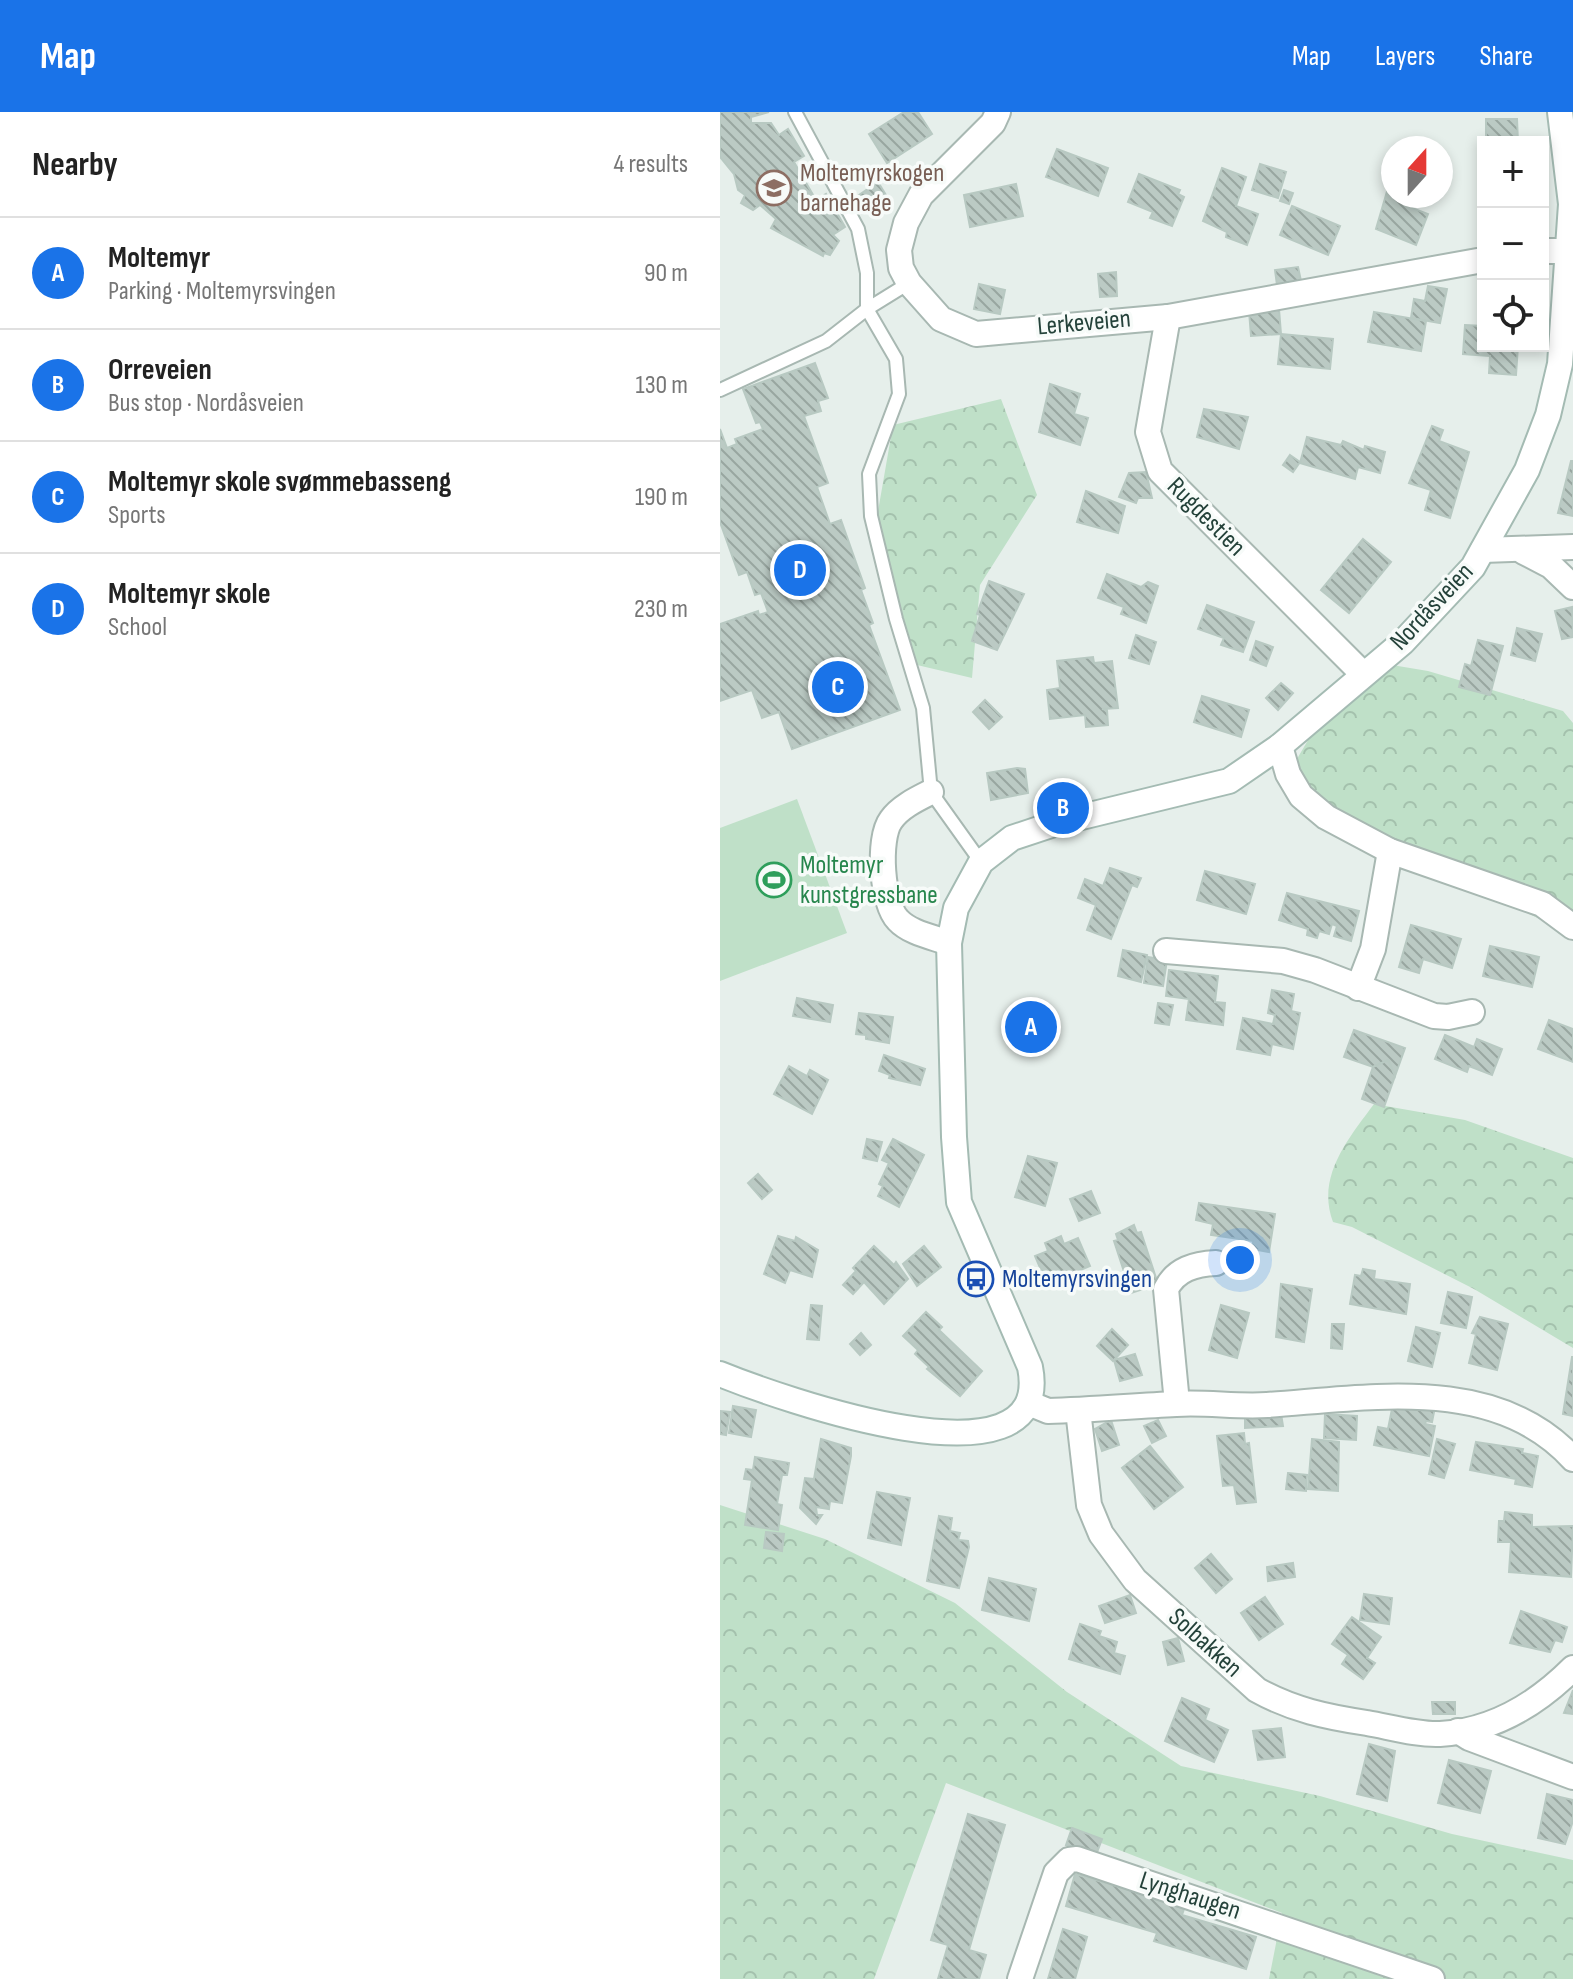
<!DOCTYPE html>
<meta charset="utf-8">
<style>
body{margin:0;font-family:"Sofia Sans Condensed",sans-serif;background:#f2f2f2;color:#222}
.controls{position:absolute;right:24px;top:24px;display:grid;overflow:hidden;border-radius:0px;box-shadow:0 4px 12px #0003}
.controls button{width:72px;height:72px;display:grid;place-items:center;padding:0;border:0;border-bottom:2px solid #e0e0e0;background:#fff;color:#222;font:40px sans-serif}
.compass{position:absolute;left:661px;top:24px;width:72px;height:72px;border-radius:50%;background:#fff;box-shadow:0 4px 12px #0003;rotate:21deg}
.you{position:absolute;left:520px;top:1148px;width:28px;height:28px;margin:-20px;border:6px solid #fff;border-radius:50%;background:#1a73e8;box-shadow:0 0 0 12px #1a73e833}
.badge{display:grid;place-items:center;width:52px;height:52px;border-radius:50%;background:#1a73e8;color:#fff;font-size:26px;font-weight:700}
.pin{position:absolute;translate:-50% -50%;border:4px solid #fff;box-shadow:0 2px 8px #0006}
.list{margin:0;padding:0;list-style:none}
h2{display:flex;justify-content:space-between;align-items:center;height:104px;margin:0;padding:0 32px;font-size:34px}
h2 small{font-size:26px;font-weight:400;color:#767676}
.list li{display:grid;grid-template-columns:52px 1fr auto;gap:24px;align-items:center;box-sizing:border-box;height:112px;padding:0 32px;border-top:2px solid #e0e0e0}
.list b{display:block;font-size:30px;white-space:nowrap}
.list p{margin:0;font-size:26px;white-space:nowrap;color:#767676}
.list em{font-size:26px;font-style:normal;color:#767676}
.icon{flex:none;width:44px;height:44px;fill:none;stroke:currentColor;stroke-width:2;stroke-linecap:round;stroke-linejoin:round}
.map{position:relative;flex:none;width:853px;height:1867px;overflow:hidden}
header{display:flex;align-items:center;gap:48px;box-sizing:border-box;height:112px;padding:0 40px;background:#1a73e8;color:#fff}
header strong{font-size:38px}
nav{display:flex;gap:44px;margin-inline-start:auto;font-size:28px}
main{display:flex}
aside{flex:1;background:#fff}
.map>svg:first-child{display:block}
</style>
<header>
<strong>Map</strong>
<nav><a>Map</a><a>Layers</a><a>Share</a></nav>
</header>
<main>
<aside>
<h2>Nearby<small>4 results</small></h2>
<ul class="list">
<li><span class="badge">A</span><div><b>Moltemyr</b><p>Parking · Moltemyrsvingen</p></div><em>90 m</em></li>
<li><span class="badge">B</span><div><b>Orreveien</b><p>Bus stop · Nordåsveien</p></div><em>130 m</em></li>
<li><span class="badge">C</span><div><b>Moltemyr skole svømmebasseng</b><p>Sports</p></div><em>190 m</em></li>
<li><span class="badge">D</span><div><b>Moltemyr skole</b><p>School</p></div><em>230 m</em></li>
</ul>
</aside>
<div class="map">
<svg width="853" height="1867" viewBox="0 0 853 1867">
<defs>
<pattern id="forest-crowns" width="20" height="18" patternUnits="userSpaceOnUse" patternTransform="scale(2)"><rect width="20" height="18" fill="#bfe0c8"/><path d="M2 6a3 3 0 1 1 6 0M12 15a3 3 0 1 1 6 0" fill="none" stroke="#a4c1ad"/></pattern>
<pattern id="building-back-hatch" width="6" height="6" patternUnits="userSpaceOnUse" patternTransform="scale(2)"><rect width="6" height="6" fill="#bbcac4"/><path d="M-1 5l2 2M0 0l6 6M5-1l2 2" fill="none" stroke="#98a6a0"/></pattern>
</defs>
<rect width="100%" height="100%" fill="#e6efeb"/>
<g fill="url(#forest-crowns)">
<polygon points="281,287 317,383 260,473 252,566 197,553 153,428 173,313"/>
<polygon points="636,547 708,559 843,599 853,611 853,823 759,778 628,729 571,657"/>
<path d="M654,992L745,1008L853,1046V1236L754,1177L632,1115L613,1110C596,1065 628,1027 654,992Z"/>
<polygon points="0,1393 105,1427 235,1491 347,1580 461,1654 600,1684 732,1722 853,1748 853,1867 549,1867 562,1801 226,1671 154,1867 0,1867"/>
</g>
<polygon fill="#bfe0c8" points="77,687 127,821 0,869 0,716"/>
<g fill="url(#building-back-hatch)" stroke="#b8c9c2" stroke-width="2">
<polygon points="0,0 49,0 31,5 31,11 51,11 59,23 68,17 84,44 74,50 96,88 106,82 125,115 114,122 110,120 119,129 110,143 104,141 103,144 51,116 56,107 40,93 33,98 21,91 25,83 18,78 14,62 0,45"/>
<polygon points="184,0 198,0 212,22 167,51 149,22"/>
<polygon points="766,7 797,7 798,30 766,30"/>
<polygon points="337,37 388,56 378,84 326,65"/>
<polygon points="540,52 566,60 558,86 532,78"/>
<polygon points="502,56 526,65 516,94 538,102 527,133 506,125 507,120 483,109"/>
<polygon points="419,62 460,78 458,82 464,85 452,114 430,106 433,100 408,90"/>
<polygon points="158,70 172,93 154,105 139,83"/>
<polygon points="296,72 303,104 250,115 244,83"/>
<polygon points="668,76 673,78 673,84 696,87 692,96 708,102 696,133 656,117"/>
<polygon points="564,78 573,81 569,92 560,89"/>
<polygon points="572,94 620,114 608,143 560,123"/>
<polygon points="578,155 581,169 557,173 555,158"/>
<polygon points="396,160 397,184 380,185 378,162"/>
<polygon points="259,172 285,178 280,202 254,197"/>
<polygon points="708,174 727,177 720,211 691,206 694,187 705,189"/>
<polygon points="559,197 561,222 531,224 529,199"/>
<polygon points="654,200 706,209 701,239 648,230"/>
<polygon points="745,213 763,214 763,234 798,234 796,263 769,261 770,244 743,242"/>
<polygon points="561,222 613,227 610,257 558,252"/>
<polygon points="95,251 108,286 98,289 101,299 84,304 108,371 97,375 110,412 121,408 145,476 141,478 153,511 149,513 180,598 72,637 59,600 42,606 32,578 0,589 0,512 38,499 39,503 48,500 41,481 35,483 27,460 19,463 0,410 0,317 7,336 17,332 15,327 43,317 40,310 36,311 23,277"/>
<polygon points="330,272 360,282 354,302 368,306 360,333 319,320"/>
<polygon points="484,297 528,305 519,337 477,325"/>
<polygon points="712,314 723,318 719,329 749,340 730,406 705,398 711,378 689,371"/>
<polygon points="587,325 621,333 623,329 644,338 645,334 665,340 660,361 638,355 635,367 580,351"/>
<polygon points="570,343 580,350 573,360 563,353"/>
<polygon points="851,349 853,349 853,404 838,401"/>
<polygon points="426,360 432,386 418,386 416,391 399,385 409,361"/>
<polygon points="366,379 405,394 398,421 357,410"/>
<polygon points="643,427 671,450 629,501 601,478"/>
<polygon points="387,462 421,475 428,470 438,474 426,511 401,502 404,495 378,486"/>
<polygon points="269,469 304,482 277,538 252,529 260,503 257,502"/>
<polygon points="487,493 534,510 523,540 501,533 504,526 478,517"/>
<polygon points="852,495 853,525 842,527 835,499"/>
<polygon points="797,516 822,522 815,549 791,543"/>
<polygon points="416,523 436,530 429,552 409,546"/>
<polygon points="758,528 783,534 770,583 739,575 745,552 751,554"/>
<polygon points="536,529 553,535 546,554 530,548"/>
<polygon points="373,545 374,551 392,549 398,596 382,597 387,598 388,613 366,615 365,603 330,607 327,578 340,576 337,549"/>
<polygon points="561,571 573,581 558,598 546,586"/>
<polygon points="482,584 529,598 521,625 474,610"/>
<polygon points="265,588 282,605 269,617 253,600"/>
<polygon points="297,656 305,657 308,681 271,688 267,661"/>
<polygon points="390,756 421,766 417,775 412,773 391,827 367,818 376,793 358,786 365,767 383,774"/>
<polygon points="485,759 535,772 526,802 477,788"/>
<polygon points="567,781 639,799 631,829 614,824 617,814 612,812 609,822 599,819 597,826 587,823 588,817 559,808"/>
<polygon points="691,813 741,827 732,856 703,847 699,861 679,855"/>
<polygon points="770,834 819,845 812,875 763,864"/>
<polygon points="403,838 427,843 421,870 398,864"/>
<polygon points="428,845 447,848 443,874 424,871"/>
<polygon points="449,858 498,864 495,890 505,891 503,913 466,908 469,887 446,884"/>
<polygon points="552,878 574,882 571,899 580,901 573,937 552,932 550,943 517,937 523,906 553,912 555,903 548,901"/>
<polygon points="77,886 113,893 110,910 73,904"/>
<polygon points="438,891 453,893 449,913 435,911"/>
<polygon points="139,901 173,905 169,931 146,927 146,923 136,922"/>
<polygon points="829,908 853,917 853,950 818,937"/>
<polygon points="634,918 685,936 675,964 668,948 653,955 624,945"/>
<polygon points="725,923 754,935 757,927 782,937 772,963 749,954 747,960 715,947"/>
<polygon points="164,943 205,957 200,973 169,966 170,963 159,959"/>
<polygon points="668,948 675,964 664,995 642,987 653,955"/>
<polygon points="69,954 87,964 90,958 108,968 92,1002 54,982"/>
<polygon points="147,1027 162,1030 157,1049 143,1046"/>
<polygon points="173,1027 204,1043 179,1095 158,1084 163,1074 159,1072 169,1051 162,1048"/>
<polygon points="308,1044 337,1051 325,1094 295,1085"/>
<polygon points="38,1062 52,1078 42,1087 28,1071"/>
<polygon points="371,1079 380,1101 359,1109 350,1087"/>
<polygon points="479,1091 555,1102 549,1140 532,1137 533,1129 491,1123 493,1112 476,1108"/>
<polygon points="414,1113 417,1121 421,1120 438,1172 411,1181 394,1129 398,1128 396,1122"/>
<polygon points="58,1124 75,1129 76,1125 98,1138 92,1165 70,1158 65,1171 44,1162"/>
<polygon points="341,1124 344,1132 358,1126 370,1154 327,1172 315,1144 328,1139 325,1131"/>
<polygon points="154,1134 174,1153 176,1150 188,1167 164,1192 144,1170 133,1182 123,1173 136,1159 133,1156"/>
<polygon points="204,1134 221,1155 197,1174 183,1152"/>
<polygon points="643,1157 655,1159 654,1167 690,1172 686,1202 630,1192 635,1163 641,1164"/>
<polygon points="561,1172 592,1177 584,1230 556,1225"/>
<polygon points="728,1180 752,1185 746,1216 721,1211"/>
<polygon points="91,1193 102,1194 99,1228 87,1227"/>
<polygon points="501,1193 529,1201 517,1246 489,1238"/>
<polygon points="206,1200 222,1215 219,1218 262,1259 240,1284 207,1257 209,1255 195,1242 198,1238 183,1224"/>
<polygon points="760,1205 788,1212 777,1258 749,1251 756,1222 752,1221"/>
<polygon points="612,1212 624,1212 622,1237 611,1236"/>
<polygon points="696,1215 720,1221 712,1255 688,1249"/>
<polygon points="392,1217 408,1233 393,1249 377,1234"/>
<polygon points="141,1221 151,1233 140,1243 130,1232"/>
<polygon points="415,1242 422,1263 400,1269 394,1248"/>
<polygon points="852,1245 853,1245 853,1304 843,1302"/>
<polygon points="673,1292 715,1295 712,1310 706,1309 705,1312 715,1314 709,1344 654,1333 658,1315 668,1317"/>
<polygon points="13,1294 36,1298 31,1325 9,1321"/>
<polygon points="0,1299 10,1300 6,1323 0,1322"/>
<polygon points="561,1302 563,1314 525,1316 525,1303"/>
<polygon points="605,1302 637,1304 636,1328 604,1326"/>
<polygon points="391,1308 399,1333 382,1339 375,1317"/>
<polygon points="438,1308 446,1324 432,1331 424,1314"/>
<polygon points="524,1321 525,1332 529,1331 536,1390 517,1392 514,1373 503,1374 497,1324"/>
<polygon points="101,1327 131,1336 131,1344 122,1391 110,1389 109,1397 96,1395 97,1403 102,1403 96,1412 80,1396 85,1366 94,1367"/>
<polygon points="592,1327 619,1330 618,1379 588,1377"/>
<polygon points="717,1327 735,1332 724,1366 709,1362"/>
<polygon points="756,1330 803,1337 802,1341 818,1344 812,1375 795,1372 796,1367 750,1358"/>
<polygon points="430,1334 463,1375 434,1397 402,1356"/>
<polygon points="35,1345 69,1351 67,1363 62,1363 57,1392 62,1393 58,1418 25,1413 32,1368 24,1367 26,1357 33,1358"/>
<polygon points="568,1361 587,1363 586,1379 566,1377"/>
<polygon points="157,1380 190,1386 181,1433 148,1426"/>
<polygon points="785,1400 812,1403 812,1415 853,1414 851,1465 789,1460 791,1430 778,1430 779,1409 784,1409"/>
<polygon points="219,1404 232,1406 230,1419 240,1421 238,1428 248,1429 249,1435 239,1476 207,1469"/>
<polygon points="46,1420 64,1422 62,1439 44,1436"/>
<polygon points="491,1442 512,1467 496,1481 475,1456"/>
<polygon points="573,1451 575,1465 548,1469 547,1455"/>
<polygon points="269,1466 316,1477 309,1509 262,1498"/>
<polygon points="644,1482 672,1486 669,1512 640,1508"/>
<polygon points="410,1483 416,1501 385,1511 379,1494"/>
<polygon points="545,1485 563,1512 539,1528 521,1501"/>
<polygon points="801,1499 847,1515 842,1530 835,1528 830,1540 790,1531"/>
<polygon points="632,1505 661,1525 647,1546 655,1551 643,1567 622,1552 628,1543 612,1532"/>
<polygon points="360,1512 381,1519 379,1524 397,1530 394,1541 405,1544 400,1562 349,1547"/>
<polygon points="458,1526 464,1549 448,1553 443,1530"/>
<polygon points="853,1578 853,1602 844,1601"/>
<polygon points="462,1586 489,1597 485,1608 508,1618 494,1650 445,1629"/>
<polygon points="712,1590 735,1590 735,1602 713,1602"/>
<polygon points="561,1616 565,1645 538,1648 533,1619"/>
<polygon points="649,1632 675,1639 667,1689 637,1682"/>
<polygon points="729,1648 771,1659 760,1701 718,1691"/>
<polygon points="827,1682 853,1688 853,1709 845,1732 818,1726"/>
<polygon points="248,1702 285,1713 249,1838 266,1843 259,1867 218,1867 228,1833 211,1828"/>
<polygon points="352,1716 382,1727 376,1743 346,1733"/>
<polygon points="355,1762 465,1794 462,1803 536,1825 526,1857 434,1829 437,1821 346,1794"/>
<polygon points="343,1817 367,1825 355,1867 328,1867"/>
</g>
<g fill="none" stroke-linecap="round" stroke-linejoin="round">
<g stroke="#a8b8b2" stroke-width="16">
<g id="lane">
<polyline points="75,0 138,117 147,161 147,197 176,247 179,282 149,362 151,404 176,507 203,596 211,680 261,750"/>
<polyline points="0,278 106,229 147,197 189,171"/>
</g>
</g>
<g stroke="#a8b8b2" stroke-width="28">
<g id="street">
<polyline points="278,0 273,11 201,83 186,111 179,138 181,156 189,171 221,207 256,222 448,205 763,148"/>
<polyline points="823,139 853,139"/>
<polyline points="448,205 428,320 440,359 643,562"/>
<polyline points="763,438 853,435"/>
<polyline points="804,440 831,454 853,475"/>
<polyline points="560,634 568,662 581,684 606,705 670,739 822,792 853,815"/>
<path d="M211,680C197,687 180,695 171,708C157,727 162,792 178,808C190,821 213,825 229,831"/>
<polyline points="446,839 563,849 595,858 714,904 728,905 752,900"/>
<polyline points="638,876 653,837 670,739"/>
<path d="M457,1291L446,1177C456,1157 475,1152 496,1151"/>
<path d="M311,1292L328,1299C371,1298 413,1294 456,1292C486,1290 517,1295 547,1293C648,1286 776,1262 853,1347"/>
<path d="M358,1298L369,1393L381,1422L415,1468L537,1578C573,1598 607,1605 647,1611C670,1615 697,1623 720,1622C772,1619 817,1592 853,1556"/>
<polyline points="738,1619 749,1626 853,1665"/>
<polyline points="300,1867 336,1761 349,1748 357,1747 712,1867"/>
</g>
</g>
<g stroke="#a4bbb3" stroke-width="28">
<path id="secondary" d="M0,1262C54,1284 336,1386 310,1255L239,1090L234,1025L229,831L236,796L261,750L292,726L337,711L509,669L560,634L683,530L753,455L807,358L828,303L840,252L851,92L840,0"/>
</g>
<use href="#lane" stroke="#fff" stroke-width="12"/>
<use href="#street" stroke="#fff" stroke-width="24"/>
<use href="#secondary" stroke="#fff" stroke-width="24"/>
</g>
<defs>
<g id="school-ring" transform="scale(1.8)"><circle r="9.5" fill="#f7fbf9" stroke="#8d6e63" stroke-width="1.5"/><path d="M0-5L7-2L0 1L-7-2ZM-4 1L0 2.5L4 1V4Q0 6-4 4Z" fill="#8d6e63"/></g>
<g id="stadium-ring" transform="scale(1.8)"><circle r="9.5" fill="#f7fbf9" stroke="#2e9e5b" stroke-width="1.5"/><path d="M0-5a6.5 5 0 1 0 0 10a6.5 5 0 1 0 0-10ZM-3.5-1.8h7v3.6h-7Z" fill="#2e9e5b"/></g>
<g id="bus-ring" transform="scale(1.8)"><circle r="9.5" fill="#f7fbf9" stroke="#1a4fb4" stroke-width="1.5"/><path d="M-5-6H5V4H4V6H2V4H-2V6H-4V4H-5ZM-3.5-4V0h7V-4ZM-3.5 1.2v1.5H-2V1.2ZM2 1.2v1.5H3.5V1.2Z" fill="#1a4fb4"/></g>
</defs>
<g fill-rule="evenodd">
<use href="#school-ring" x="54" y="76"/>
<use href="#stadium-ring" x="54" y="768"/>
<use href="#bus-ring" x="256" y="1167"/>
</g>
<g text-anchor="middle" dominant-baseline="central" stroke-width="7" stroke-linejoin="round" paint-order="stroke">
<g font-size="26" fill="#785e54" stroke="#f7fbf9" text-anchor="start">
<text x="80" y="61">Moltemyrskogen<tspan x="80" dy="30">barnehage</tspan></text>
</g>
<g font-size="26" fill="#24423a" stroke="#f7fbf9">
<text transform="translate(364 211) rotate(-5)">Lerkeveien</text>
<text transform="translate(486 405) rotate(45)">Rugdestien</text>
<text transform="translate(712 495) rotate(-47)">Nordåsveien</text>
<text transform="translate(485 1531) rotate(42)">Solbakken</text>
<text transform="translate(470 1784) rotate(18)">Lynghaugen</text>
</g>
<g font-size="26" fill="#27864d" stroke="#f7fbf9" text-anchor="start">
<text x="80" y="753">Moltemyr<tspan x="80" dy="30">kunstgressbane</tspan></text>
</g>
<g font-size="26" fill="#164399" stroke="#f7fbf9" text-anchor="start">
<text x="282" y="1167">Moltemyrsvingen</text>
</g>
</g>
</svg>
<div class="controls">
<button>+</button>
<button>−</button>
<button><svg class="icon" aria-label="locate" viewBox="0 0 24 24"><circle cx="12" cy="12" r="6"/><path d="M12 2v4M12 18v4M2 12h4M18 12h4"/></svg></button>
</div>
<svg class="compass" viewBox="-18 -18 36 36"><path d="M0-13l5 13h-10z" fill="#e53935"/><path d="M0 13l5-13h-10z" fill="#767676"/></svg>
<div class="you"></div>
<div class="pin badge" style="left:311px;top:915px">A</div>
<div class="pin badge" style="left:343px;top:696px">B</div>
<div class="pin badge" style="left:118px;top:575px">C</div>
<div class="pin badge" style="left:80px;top:458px">D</div>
</div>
</main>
